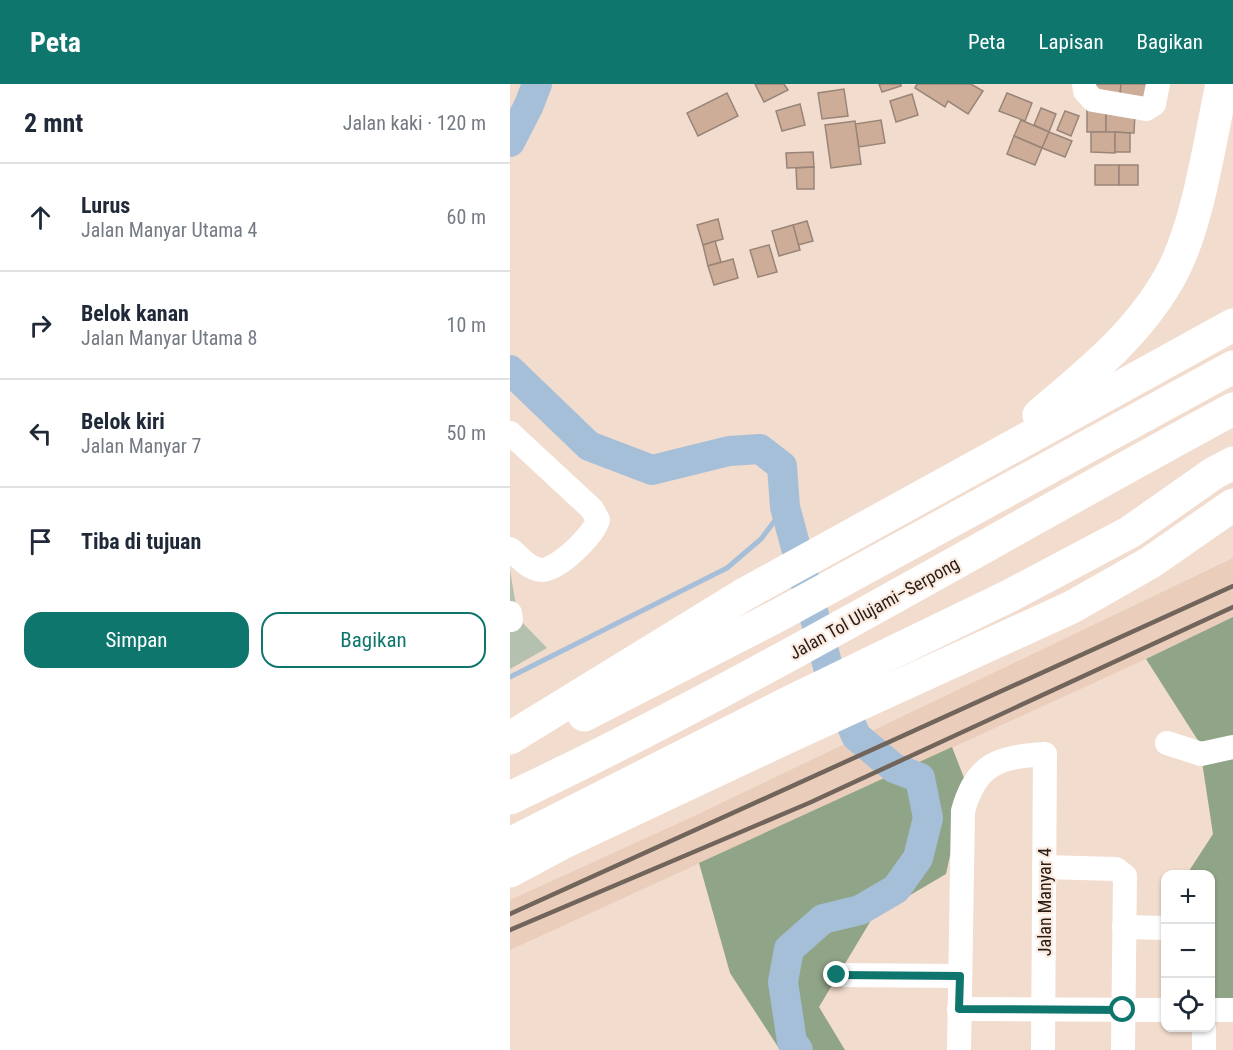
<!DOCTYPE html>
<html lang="id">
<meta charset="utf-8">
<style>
body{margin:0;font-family:"Roboto Condensed",sans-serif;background:#f2f2f3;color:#1f2937}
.controls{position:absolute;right:18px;bottom:18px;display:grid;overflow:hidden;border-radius:12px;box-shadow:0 2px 4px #0004}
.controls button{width:54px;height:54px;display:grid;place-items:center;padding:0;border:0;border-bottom:2px solid #e0e1e3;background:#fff;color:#1f2937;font:30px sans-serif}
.stop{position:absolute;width:18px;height:18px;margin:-14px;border:4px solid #0f766e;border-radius:50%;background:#fff}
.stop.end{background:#0f766e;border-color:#fff;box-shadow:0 2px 6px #0008}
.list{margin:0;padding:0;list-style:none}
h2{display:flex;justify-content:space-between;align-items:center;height:78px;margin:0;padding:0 24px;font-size:26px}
h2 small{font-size:20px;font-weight:400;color:#747a83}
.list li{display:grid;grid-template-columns:39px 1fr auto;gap:18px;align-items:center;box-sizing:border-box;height:108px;padding:0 24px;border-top:2px solid #e0e1e3}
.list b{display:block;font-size:22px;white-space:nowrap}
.list p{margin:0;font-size:20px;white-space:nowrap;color:#747a83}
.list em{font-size:20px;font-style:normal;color:#747a83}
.actions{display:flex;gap:12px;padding:18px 24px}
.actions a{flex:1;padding:14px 0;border:2px solid #0f766e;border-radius:18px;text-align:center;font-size:21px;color:#0f766e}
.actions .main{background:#0f766e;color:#fff}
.icon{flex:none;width:33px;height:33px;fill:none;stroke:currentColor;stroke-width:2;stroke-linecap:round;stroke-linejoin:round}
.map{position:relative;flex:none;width:723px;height:966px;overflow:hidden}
header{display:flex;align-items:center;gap:36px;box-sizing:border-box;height:84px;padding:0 30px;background:#0f766e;color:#fff}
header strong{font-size:28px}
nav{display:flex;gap:33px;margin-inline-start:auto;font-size:21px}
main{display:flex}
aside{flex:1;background:#fff}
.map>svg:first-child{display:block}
</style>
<header>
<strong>Peta</strong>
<nav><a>Peta</a><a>Lapisan</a><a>Bagikan</a></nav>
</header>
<main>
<aside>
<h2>2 mnt<small>Jalan kaki · 120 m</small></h2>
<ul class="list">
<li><svg class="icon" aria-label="ahead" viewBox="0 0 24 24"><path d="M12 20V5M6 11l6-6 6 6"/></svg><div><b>Lurus</b><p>Jalan Manyar Utama 4</p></div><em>60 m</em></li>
<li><svg class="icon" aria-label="right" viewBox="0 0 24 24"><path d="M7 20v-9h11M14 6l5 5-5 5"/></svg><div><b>Belok kanan</b><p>Jalan Manyar Utama 8</p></div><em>10 m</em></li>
<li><svg class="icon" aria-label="left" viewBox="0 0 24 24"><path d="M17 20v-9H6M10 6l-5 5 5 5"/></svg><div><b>Belok kiri</b><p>Jalan Manyar 7</p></div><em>50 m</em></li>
<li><svg class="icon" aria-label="arrive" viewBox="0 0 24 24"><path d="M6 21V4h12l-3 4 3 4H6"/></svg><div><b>Tiba di tujuan</b></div></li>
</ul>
<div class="actions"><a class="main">Simpan</a><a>Bagikan</a></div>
</aside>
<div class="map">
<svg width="723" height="966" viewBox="0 0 723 966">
<rect width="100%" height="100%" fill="#f2dcce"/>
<polygon fill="#eacebb" points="723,474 723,533 697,547 0,866 0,816 180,734"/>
<polygon fill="#b3c1ae" points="0,486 8,534 37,564 0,585"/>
<g fill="#90a487">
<polygon points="723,533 723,919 701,918 700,790 677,790 703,750 689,658 636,575"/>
<polygon points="442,663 456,699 436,790 363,833 309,923 335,966 270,966 220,889 189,779"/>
</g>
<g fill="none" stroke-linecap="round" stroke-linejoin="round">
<polyline stroke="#a5bfd9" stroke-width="5" points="0,593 217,484 251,455 275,423"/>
<g stroke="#a5bfd9" stroke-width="30">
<polyline points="0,58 19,21 27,0"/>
<polyline points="0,286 79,362 142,386 219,367 250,365 272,382 275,423 320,590 346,652 384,684 410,694 418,734 408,774 386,805 350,826 313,835 279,865 273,898 282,958 288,966"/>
</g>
</g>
<g fill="#cdad98" stroke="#998578" stroke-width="1.5">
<polygon points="245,0 274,0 278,6 254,18"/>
<polygon points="369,0 391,0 391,2 372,8"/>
<polygon points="407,0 461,0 473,7 458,30 438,17 435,23 405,4"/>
<polygon points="580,0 611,0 610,13 588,12"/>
<polygon points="611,0 643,0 642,14 610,13"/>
<polygon points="334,5 338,32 312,35 308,9"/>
<polygon points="217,9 228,32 188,52 177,29"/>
<polygon points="497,9 522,19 515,37 489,27"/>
<polygon points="402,10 408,31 386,38 380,17"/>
<polygon points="290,20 295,41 272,47 266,27"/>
<polygon points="577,23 596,24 596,48 577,48"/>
<polygon points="531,24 546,30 539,48 524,41"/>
<polygon points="555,27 569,32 561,52 547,46"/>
<polygon points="596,27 625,28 624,49 596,48"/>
<polygon points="371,36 375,59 349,63 345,40"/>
<polygon points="511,36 539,48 532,64 504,52"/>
<polygon points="345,37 351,80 321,84 315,41"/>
<polygon points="539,48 562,57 555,73 532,64"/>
<polygon points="581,48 605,48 605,69 581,68"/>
<polygon points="605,48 620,49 620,68 605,68"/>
<polygon points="504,52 532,64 525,81 497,70"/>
<polygon points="303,68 304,83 277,84 276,69"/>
<rect x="585" y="81" width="24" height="20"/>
<rect x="609" y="81" width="19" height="20"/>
<polygon points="304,83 304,105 287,105 286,84"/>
<polygon points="208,135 213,155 193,161 187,141"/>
<polygon points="297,137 303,157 288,161 283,141"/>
<polygon points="283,141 290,166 269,172 262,147"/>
<polygon points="205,157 211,178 198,182 193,161"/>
<polygon points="259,161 267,188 248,193 240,166"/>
<polygon points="223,175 228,194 204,201 198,182"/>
</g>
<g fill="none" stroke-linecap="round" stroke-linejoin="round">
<g stroke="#fff" stroke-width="24">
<polyline points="574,0 575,7 583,16 636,25 644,20 648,0"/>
<path d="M0,349L82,425L88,436C83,452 49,485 32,486C19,486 9,472 0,465"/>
<polyline points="0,529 1,536"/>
<polyline points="657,659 691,670 723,663"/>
<polyline points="534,783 606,785 615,792 613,966"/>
<polyline points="614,843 656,844"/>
<polyline points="327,891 450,892"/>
<polyline points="449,925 656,926"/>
<polyline points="700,926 723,926"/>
<path d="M449,966L453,727C466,679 489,673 535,670L533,966"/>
<polyline points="694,966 694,944"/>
</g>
<g stroke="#fff" stroke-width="33">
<path d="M529,331C580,288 633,246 664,185C689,135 700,56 712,0"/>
<polyline points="74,631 267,532 723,283"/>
<polyline points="0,654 233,511 723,241"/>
<path d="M0,714C247,597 482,455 723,325"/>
<polyline points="0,760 274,621 501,511 620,448 704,389 723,379"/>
<polyline points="0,787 54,758 284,650 562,523 641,478 723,421"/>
</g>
<g stroke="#71645b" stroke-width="4.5">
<polyline points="0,830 723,502"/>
<polyline points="0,846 299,719 723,523"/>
</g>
</g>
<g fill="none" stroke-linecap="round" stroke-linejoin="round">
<polyline stroke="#0f766e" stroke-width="8" points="327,891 450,892 449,925 613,926"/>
</g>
<g text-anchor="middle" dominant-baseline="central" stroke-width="4.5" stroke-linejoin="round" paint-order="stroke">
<g font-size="18" fill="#251d18" stroke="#fceadf">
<text transform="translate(364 524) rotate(-29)">Jalan Tol Ulujami–Serpong</text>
<text transform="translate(534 818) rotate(-90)">Jalan Manyar 4</text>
</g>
</g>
</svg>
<div class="controls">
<button>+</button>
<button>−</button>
<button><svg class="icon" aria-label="locate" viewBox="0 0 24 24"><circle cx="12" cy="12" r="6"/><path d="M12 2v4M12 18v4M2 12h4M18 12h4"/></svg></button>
</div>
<div class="stop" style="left:613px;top:926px"></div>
<div class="stop end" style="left:327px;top:891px"></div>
</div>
</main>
